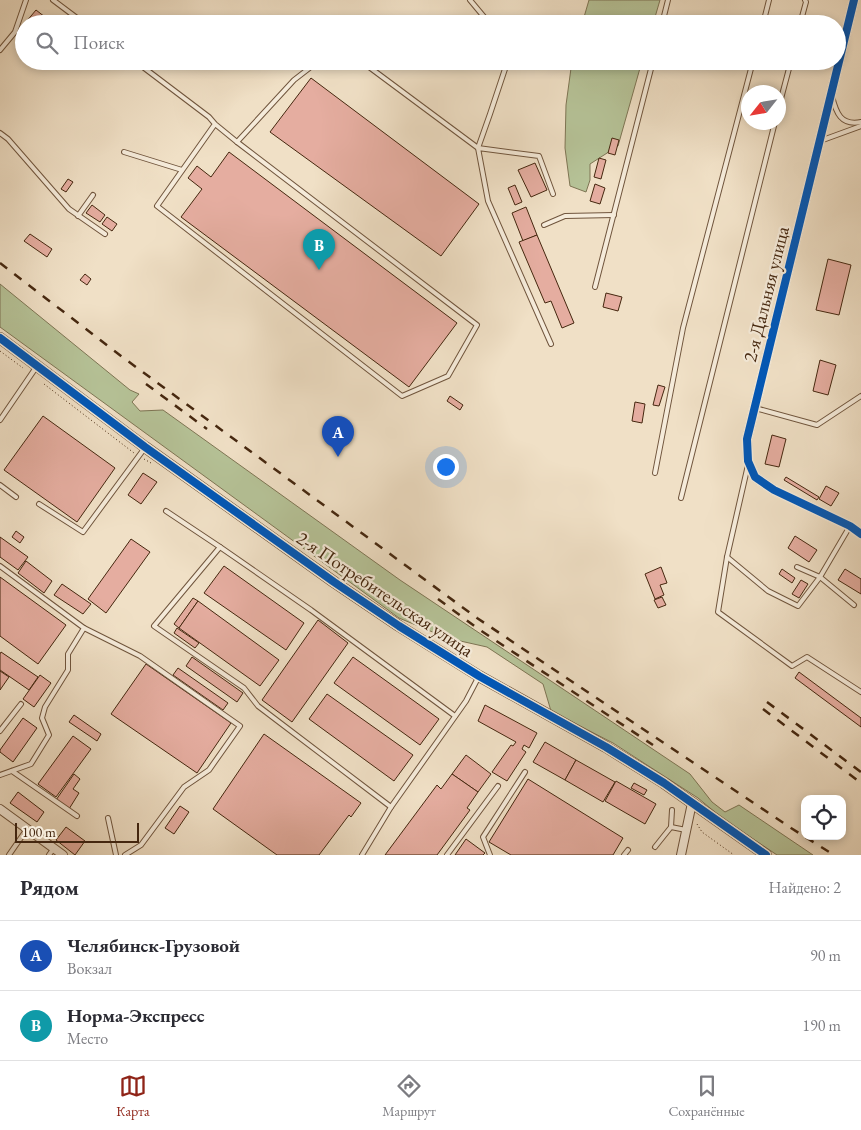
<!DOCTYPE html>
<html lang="ru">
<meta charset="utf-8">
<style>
body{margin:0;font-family:"EB Garamond",serif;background:#f7f7f7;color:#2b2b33}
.controls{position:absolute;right:15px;bottom:15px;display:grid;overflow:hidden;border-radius:10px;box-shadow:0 2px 8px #0003}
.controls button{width:45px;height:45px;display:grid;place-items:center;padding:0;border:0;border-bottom:1px solid #e1e1e2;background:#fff;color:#2b2b33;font:25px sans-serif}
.compass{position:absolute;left:741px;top:85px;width:45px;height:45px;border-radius:50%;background:#fff;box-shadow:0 2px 8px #0003;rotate:239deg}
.scale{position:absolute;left:15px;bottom:12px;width:124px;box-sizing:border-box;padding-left:5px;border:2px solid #45270f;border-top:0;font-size:14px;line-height:18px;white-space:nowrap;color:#45270f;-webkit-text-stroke:4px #f5ebda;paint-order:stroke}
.you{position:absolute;left:445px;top:466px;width:18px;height:18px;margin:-12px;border:4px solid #fff;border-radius:50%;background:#1a73e8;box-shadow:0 0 0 8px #1a73e833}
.badge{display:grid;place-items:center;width:32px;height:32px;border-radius:50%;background:#8f2418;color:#fff;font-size:16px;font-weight:700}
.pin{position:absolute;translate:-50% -41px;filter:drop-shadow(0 1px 2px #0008)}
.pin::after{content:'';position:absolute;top:26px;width:18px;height:15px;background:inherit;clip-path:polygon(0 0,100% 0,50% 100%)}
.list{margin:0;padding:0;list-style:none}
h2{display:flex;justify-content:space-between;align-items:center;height:65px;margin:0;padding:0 20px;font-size:21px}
h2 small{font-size:16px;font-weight:400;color:#7c7c81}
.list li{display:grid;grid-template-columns:32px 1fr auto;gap:15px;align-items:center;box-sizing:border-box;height:70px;padding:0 20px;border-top:1px solid #e1e1e2}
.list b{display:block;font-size:19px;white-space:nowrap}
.list p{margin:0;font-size:16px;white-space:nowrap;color:#7c7c81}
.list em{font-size:16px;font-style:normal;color:#7c7c81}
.icon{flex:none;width:28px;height:28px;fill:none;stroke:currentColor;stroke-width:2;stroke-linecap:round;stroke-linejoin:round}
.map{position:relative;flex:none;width:861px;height:855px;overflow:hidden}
.search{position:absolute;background:#fff;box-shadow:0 2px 8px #0003;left:15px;right:15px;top:15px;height:55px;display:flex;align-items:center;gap:12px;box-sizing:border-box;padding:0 18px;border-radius:28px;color:#7c7c81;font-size:19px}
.sheet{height:205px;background:#fff}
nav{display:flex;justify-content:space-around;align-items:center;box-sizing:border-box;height:70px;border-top:1px solid #e1e1e2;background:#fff;font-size:14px;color:#7c7c81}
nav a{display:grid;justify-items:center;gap:2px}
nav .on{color:#8f2418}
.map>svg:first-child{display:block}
</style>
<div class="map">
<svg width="861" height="855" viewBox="0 0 861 855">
<rect width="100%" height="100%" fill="#f0e0c6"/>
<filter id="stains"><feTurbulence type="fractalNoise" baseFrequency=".004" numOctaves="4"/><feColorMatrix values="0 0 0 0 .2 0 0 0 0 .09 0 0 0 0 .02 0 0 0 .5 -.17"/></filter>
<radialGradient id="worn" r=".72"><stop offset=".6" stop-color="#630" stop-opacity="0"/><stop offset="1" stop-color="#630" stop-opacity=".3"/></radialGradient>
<g fill="#b6c398" stroke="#7e7554">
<polygon points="589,0 660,0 653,24 582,24"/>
<polygon points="572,61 642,61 618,146 590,164 590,180 586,192 570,186 565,148 566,105"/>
<polygon points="0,284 130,390 139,394 132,402 140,411 163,410 400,580 690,774 712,802 725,812 739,805 813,855 777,855 722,818 698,798 613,743 551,711 543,684 487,647 447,638 399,618 0,327"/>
</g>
<g fill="#e5ada0" stroke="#45270f">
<polygon points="36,10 54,24 28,24 26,22"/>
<polygon points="311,78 479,204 441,256 270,132"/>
<polygon points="612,138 619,140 615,155 608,153"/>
<polygon points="229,152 457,323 409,387 181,217 202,189 188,178 197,166 211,177"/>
<polygon points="599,158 606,160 601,179 594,177"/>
<polygon points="535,163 547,190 531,197 518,170"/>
<polygon points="68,179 73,182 66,192 61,189"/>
<polygon points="595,184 605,188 600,204 590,201"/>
<polygon points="515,185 522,202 515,205 508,188"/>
<polygon points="92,205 105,215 100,222 86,213"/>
<polygon points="526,207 537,235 523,241 512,213"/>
<polygon points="107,217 117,224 112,231 102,224"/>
<polygon points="30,234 52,249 47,257 24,241"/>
<polygon points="537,235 574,323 562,328 551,301 545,303 519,242"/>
<polygon points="828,259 851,265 839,315 816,310"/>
<polygon points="85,274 91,279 87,285 80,280"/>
<polygon points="606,293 622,297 618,311 603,307"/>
<polygon points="820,360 836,365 828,395 813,391"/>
<polygon points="658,385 665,387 659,406 653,405"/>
<polygon points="450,396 463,405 460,410 447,401"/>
<polygon points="635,402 645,404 642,423 632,421"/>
<polygon points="43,416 115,468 77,522 4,470"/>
<polygon points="772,435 786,439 779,467 765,464"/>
<polygon points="143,473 157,482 141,504 128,495"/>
<polygon points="786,477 819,497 817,500 784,480"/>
<polygon points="826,486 839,493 831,506 819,499"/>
<polygon points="16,531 24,537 20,543 12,537"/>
<polygon points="795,536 817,550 809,562 788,548"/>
<polygon points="0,537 28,557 18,570 0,557"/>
<polygon points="131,539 150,552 106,613 88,599"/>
<polygon points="26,561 52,581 44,593 18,573"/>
<polygon points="224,566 304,623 286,650 204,593"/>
<polygon points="661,567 667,583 660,585 664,595 655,599 645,574"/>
<polygon points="782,569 795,578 792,583 779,574"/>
<polygon points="845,569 861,579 861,594 838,580"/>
<polygon points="0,577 66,625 38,664 0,636"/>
<polygon points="801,580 808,584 799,598 792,594"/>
<polygon points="62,584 91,604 83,614 54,595"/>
<polygon points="662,597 666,605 658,608 654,600"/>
<polygon points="193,598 198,601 179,628 174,624"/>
<polygon points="198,601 279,660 260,686 179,628"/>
<polygon points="318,620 348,643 292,722 262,700"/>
<polygon points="177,628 199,643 195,648 174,633"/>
<polygon points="1,652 38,677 29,690 0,670 0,654"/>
<polygon points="192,657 243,693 237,702 186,666"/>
<polygon points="353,657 439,719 420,745 334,683"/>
<polygon points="146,664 231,723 197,773 111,714"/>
<polygon points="178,668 228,703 223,710 173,675"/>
<polygon points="0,671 9,677 0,690"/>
<polygon points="799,672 861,718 861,727 795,678"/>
<polygon points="40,675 51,683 34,707 23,699"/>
<polygon points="327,694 413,755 394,781 309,719"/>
<polygon points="485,705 537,733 529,748 524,745 522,749 526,752 507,781 492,772 511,745 513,746 516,742 478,721"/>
<polygon points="74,715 101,734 97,741 69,722"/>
<polygon points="23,718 37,728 13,762 0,752 0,750"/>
<polygon points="264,734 361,803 351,817 349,815 319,855 277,855 213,809"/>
<polygon points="73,736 91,749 56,797 38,784"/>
<polygon points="545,742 576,760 565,780 533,762"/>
<polygon points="466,755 491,774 478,792 452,774"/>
<polygon points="576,760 615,782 603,802 565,780"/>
<polygon points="74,774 80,779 73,789 79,793 69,809 56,800"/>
<polygon points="452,774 478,792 467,808 470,810 437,855 385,855 437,785 441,789"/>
<polygon points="528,779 623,838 613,855 511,855 489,842"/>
<polygon points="616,781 656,804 645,824 605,801"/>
<polygon points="634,783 647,790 644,795 631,788"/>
<polygon points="18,792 44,812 37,822 10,803"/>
<polygon points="180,806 189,812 174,834 165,828"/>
<polygon points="66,827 85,841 75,855 56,840"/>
<polygon points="466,839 485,853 483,855 455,855"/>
</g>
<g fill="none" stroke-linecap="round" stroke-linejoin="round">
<g stroke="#70553d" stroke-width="6">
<g id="service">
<polyline points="53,0 85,24"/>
<polyline points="470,0 490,24"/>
<polyline points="662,24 668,0"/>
<polyline points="763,24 769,0"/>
<polyline points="800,24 806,2 805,0"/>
<polyline points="0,50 15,32 26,0"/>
<polyline points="135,61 209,117 215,124 237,142 477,325 448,376 402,396 157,206 215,124"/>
<polyline points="361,61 478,148 490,114 507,63 506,61"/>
<path d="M832,96C836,113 841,126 861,122"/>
<polyline points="778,110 791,61"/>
<polyline points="0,133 8,139 69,209 105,234"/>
<polyline points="820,141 861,126"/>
<polyline points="237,142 294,80 316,63 341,61"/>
<polyline points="124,152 182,170"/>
<polyline points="78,216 93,195"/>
<polyline points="544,225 565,216 614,215"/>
<polyline points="595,287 653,61"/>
<polyline points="551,344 488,201 478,148 539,156 553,194"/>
<polyline points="755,408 817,425 861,396"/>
<polyline points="0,420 37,366"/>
<polyline points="748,465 727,557 718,612 792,666 807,657 861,692"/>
<polyline points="655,473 683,328 753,61"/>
<polyline points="0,485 16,497"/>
<polyline points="681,498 775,122"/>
<polyline points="39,504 83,532 144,449"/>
<polyline points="166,511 220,547"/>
<polyline points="727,557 768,591 798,606 820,577 850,526"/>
<polyline points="0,566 84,628 68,654 68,670 45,707 42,718 49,735 31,764 0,775"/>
<polyline points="797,567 820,577 854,605"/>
<polyline points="84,628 140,656 240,726 209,770 184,787 141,845 125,855"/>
<polyline points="0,731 21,704"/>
<polyline points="12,771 77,816"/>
<polyline points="391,807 258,706 244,688 154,626 220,547 311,610 455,716"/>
<polyline points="108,818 116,855"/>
<polyline points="671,827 672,810"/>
<polyline points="655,847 671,827 686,830"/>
<polyline points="9,855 27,829"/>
<polyline points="49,855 54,848"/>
<polyline points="362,855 391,807 466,701 479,676"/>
<polyline points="447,855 498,786"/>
<polyline points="490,855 483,837 525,772"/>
<polyline points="624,855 628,850"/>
</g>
</g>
<g stroke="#70553d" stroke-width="10">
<g id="minor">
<polyline points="854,0 747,439 748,461 755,477 774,490 850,526 861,534"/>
<polyline points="0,809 63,855"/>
<polyline points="681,855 692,803"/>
</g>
</g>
<g stroke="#70553d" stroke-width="12">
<polyline id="tertiary" points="0,338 145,447 334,582 399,626 479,676 606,747 664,783 766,855"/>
</g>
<g stroke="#45270f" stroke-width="1" stroke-dasharray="1 2.5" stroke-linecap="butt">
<polyline points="0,351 23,368"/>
<polyline points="44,384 134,453"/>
<polyline points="144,459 151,463"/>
<polyline points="697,824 702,832 734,855"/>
</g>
<use href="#service" stroke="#f5ebda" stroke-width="4"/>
<use href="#minor" stroke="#f5ebda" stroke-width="8"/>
<use href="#tertiary" stroke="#f5ebda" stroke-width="10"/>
<g stroke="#45270f" stroke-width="2.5" stroke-dasharray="9 9" stroke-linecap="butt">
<polyline points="0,263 121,356 477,618 791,828 834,855"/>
<polyline points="146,384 207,429"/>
<polyline points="438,599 477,628 653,745"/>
<polyline points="767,702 861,772"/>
<polyline points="763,709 861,783"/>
</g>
<g stroke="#f5ebda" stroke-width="11">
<g id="cycleway">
<polyline points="854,0 747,439 748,461 755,477 774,490 850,526 861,534"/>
<polyline points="0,338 145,447 334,582 399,626 479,676 606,747 664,783 766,855"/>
</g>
</g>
<use href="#cycleway" stroke="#0057b8" stroke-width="8"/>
</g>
<g text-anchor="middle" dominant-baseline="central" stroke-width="4.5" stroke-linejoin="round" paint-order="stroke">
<g font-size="19" fill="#45270f" stroke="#f5ebda">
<text transform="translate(766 294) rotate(-76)">2-я Дальняя улица</text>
<text transform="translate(385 594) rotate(34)">2-я Потребительская улица</text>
</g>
</g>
<rect width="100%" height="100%" filter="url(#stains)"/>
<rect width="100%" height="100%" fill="url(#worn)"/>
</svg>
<div class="controls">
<button><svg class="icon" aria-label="locate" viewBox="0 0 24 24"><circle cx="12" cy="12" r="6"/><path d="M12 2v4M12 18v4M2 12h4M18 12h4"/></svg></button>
</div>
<svg class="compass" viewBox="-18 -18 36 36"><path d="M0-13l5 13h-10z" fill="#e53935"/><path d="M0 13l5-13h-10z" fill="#7c7c81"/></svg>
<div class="scale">100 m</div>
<div class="you"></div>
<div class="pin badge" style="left:338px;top:457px;background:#1a4fb4">A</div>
<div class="pin badge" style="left:319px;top:270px;background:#0f9aa8">B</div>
<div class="search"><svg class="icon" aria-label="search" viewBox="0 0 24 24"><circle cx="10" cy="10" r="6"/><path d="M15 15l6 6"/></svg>Поиск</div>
</div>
<section class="sheet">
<h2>Рядом<small>Найдено: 2</small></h2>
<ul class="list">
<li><span class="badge" style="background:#1a4fb4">A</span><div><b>Челябинск-Грузовой</b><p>Вокзал</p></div><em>90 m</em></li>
<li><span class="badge" style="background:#0f9aa8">B</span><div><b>Норма-Экспресс</b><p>Место</p></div><em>190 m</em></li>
</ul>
</section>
<nav>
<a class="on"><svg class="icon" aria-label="map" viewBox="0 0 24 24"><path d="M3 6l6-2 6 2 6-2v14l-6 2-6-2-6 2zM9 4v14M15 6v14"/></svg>Карта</a>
<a><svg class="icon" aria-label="directions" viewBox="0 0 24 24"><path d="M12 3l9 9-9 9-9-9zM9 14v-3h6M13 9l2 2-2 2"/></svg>Маршрут</a>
<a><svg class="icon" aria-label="saved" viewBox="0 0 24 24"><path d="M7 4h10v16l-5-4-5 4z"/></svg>Сохранённые</a>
</nav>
